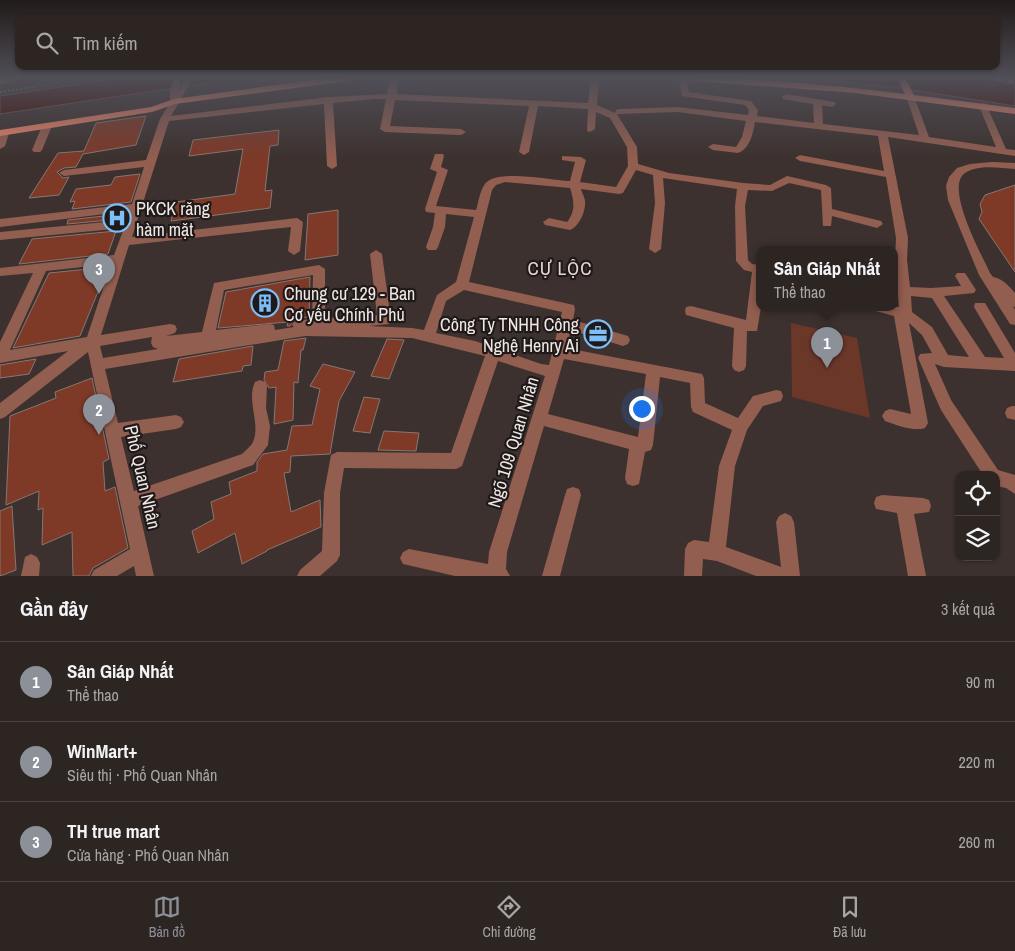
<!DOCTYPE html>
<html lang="vi">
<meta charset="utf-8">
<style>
body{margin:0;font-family:"Archivo Narrow",sans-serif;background:#39312f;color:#f1f3f6}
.controls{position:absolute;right:15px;bottom:15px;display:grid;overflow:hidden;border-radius:10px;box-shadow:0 1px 4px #0004}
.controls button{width:45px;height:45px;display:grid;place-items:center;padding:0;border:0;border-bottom:1px solid #484240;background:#2d2522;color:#f1f3f6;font:25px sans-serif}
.you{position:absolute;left:641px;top:408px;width:18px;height:18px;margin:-12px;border:4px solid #fff;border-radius:50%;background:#1a73e8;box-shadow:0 0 0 8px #1a73e833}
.badge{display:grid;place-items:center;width:32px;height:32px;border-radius:50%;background:#8c9099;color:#fff;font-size:16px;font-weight:700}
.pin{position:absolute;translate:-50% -41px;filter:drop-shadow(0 1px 2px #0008)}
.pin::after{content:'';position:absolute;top:26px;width:18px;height:15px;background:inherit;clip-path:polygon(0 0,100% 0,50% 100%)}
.popup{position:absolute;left:756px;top:246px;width:142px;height:65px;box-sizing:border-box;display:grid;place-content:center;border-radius:10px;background:#2d2522;filter:drop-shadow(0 1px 4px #0005);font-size:16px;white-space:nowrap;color:#a7a5a5}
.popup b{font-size:19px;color:#f1f3f6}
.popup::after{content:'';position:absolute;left:50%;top:100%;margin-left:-10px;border:10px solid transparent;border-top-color:#2d2522}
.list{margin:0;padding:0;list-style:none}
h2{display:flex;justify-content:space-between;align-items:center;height:65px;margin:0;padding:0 20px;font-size:21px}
h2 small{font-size:16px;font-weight:400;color:#a7a5a5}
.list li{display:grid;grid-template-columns:32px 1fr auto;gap:15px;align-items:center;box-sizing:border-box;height:80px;padding:0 20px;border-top:1px solid #484240}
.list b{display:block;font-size:19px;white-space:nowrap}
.list p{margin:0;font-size:16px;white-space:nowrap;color:#a7a5a5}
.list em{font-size:16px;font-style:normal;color:#a7a5a5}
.icon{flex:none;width:28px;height:28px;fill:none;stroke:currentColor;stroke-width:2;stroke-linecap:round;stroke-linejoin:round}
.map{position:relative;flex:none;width:1015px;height:576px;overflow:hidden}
.search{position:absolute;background:#2d2522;box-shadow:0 1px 4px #0004;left:15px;right:15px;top:15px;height:55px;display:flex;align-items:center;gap:12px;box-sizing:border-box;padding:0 18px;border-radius:10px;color:#a7a5a5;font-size:19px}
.sheet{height:305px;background:#2d2522}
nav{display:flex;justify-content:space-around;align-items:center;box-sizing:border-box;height:70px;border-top:1px solid #484240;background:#2d2522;font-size:14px;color:#a7a5a5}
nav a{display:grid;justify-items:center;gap:2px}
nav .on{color:#8c9099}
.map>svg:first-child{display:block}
</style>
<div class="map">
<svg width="1015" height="576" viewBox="0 0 1015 576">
<rect width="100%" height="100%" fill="#3c312e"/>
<polygon fill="#6b3729" points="791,323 857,338 870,418 792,397"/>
<g fill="#3f0d02" stroke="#744f46">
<polygon points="120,78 240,78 0,114 0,96"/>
<polygon points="805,78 976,78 1015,84 1015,106 894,87"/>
</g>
<g fill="#7e3927" stroke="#847874">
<polygon points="146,116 136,145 83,154 76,167 64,168 57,172 63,178 69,177 59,195 29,198 58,153 84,151 96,123"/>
<polygon points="279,130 278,145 270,146 265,191 272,190 270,208 171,221 176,202 235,194 243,149 189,156 193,140"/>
<polygon points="140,174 131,202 72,209 75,201 70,202 76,189 111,185 115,177"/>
<polygon points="1015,185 1015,272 979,219 982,212 980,204 985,195"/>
<polygon points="338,210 338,255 305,260 308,214"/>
<polygon points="122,214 120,219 67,224 68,220"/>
<polygon points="116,231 108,254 19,264 32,239"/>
<polygon points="108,267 80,336 13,348 49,273"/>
<polygon points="310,277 309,317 294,319 290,326 287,326 288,322 218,328 226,292"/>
<polygon points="306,338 303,350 301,350 298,383 294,382 293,420 274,424 276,387 269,388 264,380 265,372 278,370 284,341"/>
<polygon points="387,339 404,340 389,379 371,376"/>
<polygon points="253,346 251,365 243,366 242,371 173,382 179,359"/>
<polygon points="36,359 29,374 0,378 0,365"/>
<polygon points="323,364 355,372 339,401 330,454 291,456 290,472 284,473 291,512 320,500 321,527 267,550 267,551 242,564 235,533 198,553 192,531 214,519 211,502 231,494 229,482 257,471 257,462 263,454 287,450 292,426 312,425 320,389 310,386"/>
<polygon points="92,378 109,459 103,462 105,491 115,487 128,548 93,568 89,576 73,576 72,532 42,545 43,508 38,510 39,491 6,505 10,416 56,398 55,392"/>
<polygon points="364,397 380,399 370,433 353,431"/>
<polygon points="384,431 419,433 416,451 378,450"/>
<polygon points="12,506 16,570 0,576 0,511"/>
</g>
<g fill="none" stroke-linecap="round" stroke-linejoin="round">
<polyline stroke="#817775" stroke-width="2" stroke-dasharray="2 2" stroke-linecap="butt" points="0,92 89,78"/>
<g fill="#925e50" fill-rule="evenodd">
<path d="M174,78H182L178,92L185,78H193L171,116L328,97L387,94L390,78H398L397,94L588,103L591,78H599L597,105L615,113L616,110L619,109L678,107L748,115L749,110L745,105L682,96L678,78H686L689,92L751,101L758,110L757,116L814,123L813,104L783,99L782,97L786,94L835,102L836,104L832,107L822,105L823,124L919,135L906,96L910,93L914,96L929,137L996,147L979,106L983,103L986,104L1006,149L1015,150V156L888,137L908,238L907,260L910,287L931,288L961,286L955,276L957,273H965L976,290L974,293L944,296L985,357L1004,358L974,307L975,303H985L1015,353V371L944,367L935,364L951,400L998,470L1015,475V494L1006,488L996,486V475H983L941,410L918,358L920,354L932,353L922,335L909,323L928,423L925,428C914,432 896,425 885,421L882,416L885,411L890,409L911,414L894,316L876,311L875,307H899L895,260L896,238L886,177L800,161L795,158L800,155L884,171L878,136L755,122C753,133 750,149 738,153L713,150L708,147L713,144L736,147L742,137L746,121L678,112L617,114L637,147L638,164L669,173L743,183L770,185L787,176L826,185L831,188L832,209L881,221L883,224L877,228L832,216L831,226H823L821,190L789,183L772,191L748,190L745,206L748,260L752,264L760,265L761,307L757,331H747L746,366L744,370L739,372L734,370L732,366L734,328L686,315L685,311L686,307L691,306L746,320L752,272L744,270L736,261L735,206L737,189L663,178L665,203L661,249L655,253L649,249L655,203L653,175L636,170L623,193L619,194L581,189C582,193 585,198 585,201C586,211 579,227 570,230L545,225L543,222L549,218L567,222C576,211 574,200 570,188L505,182L496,185L492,190L469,282L574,305L575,309L573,320L628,336L630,340L628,344L623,346L571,330L566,348L702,374L704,378L705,403L738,418L753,396L776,390L781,391L783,396L781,401L763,406L747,430L735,466L726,547L781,567L776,522L779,516L785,513L791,516L794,522L800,576H756L717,561L703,559L702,576H684L685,549L688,543L694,540L709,542L719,466L732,430L693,412L691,407L690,383L660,377L653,445L651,450L645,452L639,484L633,486L627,484L625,478L629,449L544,426L507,552L506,569L510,576H455L403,564L400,558L403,552L409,549L488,564L489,552L545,376L498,361L462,466L456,469L344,468L340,493V555L337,561L320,576H297L300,570L322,551L324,493L331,455L337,452L451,453L485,356L412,338L305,336L105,369L118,423L176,415L181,417L184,422L181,427L176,429L121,437L134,491L242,454C245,451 251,446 253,442C261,423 246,401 255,382L260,380L265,382L267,386L266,408L270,426L268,445L253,465L138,506L154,576H136L134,566L117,576H91L94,570L130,549L88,352L5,417L0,419V403L68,351L0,363V342L33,273L0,276V268L114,255L124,228L0,240V232L126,220L129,211L0,227V219L132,204L144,167L64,176L59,173L64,170L146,160L160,119L170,103V91ZM374,99H386L380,129L385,132L461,135L466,132L461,129L390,126L395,100L529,106L519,152L524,155L529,152L538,106L588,109L587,131L590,132L595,129L596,112L610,118L627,147L628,166L616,187L580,182L586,160L581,157L562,156V160L575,162L570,181C551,180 503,170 488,181C480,187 479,201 476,210L436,206L448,170L441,167L444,156L443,154H435L430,169L437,172L425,209L426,212L435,213L433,227L426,247L428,250H436L438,247L445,227L446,214L474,217L456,282L437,295L424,330L412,328L369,326L389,324L391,320L382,254L376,250L370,254L377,315L325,318V269L319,265L214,283L202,332L166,336L175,333L177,329L175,325L170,324L101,335L129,245L291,227L288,251L294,255L300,251L303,222L297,218L132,237L169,121L324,104L327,166L332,169L337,166L333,103ZM111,264L87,337L10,350L46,271ZM313,275L312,319L294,321L292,325L294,327L275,330L274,325L269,324L216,330L224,290ZM464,290L562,312L549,365L541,364L475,341L436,333L446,301ZM911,296L932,298L969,357L948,355L932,327L912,312ZM152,337L151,343L153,347L158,349L176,346L103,358L100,346ZM564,359L646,374L638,437L548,414Z"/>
<polygon points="47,123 52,126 42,150 40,152 34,152 32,150 42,126"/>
<polygon points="4,130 9,133 5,146 0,149 0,132"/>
<path d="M992,162L1015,163V169C1000,168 978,164 965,173C944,187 982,255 990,273L993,277C1002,278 1009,286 1015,293V307L1013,306L1015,310V325L1010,324L979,275L948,200L946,186L949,177L957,168L970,164Z"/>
<polygon points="1012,406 1015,406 1015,420 1007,418 1005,413 1007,408"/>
<polygon points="573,487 579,489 581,495 560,576 542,576 565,495 567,489"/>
<polygon points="882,495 923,498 929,500 931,506 929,512 914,514 926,576 908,576 897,513 876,509 874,503 876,497"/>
<polygon points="31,554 37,557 40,563 39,576 21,576 25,557"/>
</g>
<g fill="#ee8468" fill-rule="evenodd">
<polygon points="0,78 25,78 0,84"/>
<polygon points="327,78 352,78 348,81 175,104 152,112 0,136 0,130 151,107 174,99"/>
<path d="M689,78C761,78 833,85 905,94L897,78H905L914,95L1015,108V114L855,93L693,81Z"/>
</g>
<polyline stroke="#bfb6b4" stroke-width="3" stroke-dasharray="5 5" stroke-linecap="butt" points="988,78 1015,82"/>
</g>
<linearGradient id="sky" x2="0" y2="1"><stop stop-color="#211b19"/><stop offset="0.49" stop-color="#504e57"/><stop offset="1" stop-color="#504e57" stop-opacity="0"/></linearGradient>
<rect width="1015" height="159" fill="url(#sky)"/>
<defs>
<g id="hospital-ring" transform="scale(1.4375)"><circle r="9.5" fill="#1f1a19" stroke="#7bbef8" stroke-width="1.5"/><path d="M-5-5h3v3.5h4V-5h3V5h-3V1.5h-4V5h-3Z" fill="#7bbef8"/></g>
<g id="building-ring" transform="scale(1.4375)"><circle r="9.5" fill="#1f1a19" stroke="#7bbef8" stroke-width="1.5"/><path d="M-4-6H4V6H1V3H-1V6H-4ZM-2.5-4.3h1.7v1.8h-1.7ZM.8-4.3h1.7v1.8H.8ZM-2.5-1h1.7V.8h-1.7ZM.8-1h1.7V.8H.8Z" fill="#7bbef8"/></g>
<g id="office-ring" transform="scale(1.4375)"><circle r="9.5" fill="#1f1a19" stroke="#7bbef8" stroke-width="1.5"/><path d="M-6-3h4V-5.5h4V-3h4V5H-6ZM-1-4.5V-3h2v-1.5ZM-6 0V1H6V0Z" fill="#7bbef8"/></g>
</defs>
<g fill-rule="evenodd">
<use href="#hospital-ring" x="117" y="218"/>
<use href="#building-ring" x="265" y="303"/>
<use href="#office-ring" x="598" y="334"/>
</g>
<g text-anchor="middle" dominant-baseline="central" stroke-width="4.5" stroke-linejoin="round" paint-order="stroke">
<g font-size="18" fill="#f0e8e6" stroke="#1f1a19" text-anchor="start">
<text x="136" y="208">PKCK răng<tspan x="136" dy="21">hàm mặt</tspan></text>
<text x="284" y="293">Chung cư 129 - Ban<tspan x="284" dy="21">Cơ yếu Chính Phủ</tspan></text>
<text x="579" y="324" text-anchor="end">Công Ty TNHH Công<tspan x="579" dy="21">Nghệ Henry Ai</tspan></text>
</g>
<g font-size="18" fill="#f0e8e6" stroke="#1f1a19">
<text transform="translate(513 442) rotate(-73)">Ngõ 109 Quan Nhân</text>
<text transform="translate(143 477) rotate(77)">Phố Quan Nhân</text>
</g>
<g font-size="19" letter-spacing="1" fill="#e5d6d3" stroke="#1f1a19">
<text x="560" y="268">CỰ LỘC</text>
</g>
</g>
</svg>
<div class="controls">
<button><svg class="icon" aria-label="locate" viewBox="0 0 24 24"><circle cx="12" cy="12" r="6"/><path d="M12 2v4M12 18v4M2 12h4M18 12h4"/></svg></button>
<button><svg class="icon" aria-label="layers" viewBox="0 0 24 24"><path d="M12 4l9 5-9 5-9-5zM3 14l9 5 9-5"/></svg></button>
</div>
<div class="you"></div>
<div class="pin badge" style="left:827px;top:368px">1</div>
<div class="popup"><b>Sân Giáp Nhất</b>Thể thao</div>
<div class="pin badge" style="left:99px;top:435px">2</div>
<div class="pin badge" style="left:99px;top:294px">3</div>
<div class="search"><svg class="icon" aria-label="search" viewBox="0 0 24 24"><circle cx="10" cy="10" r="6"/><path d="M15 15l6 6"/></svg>Tìm kiếm</div>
</div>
<section class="sheet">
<h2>Gần đây<small>3 kết quả</small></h2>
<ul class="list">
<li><span class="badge">1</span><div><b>Sân Giáp Nhất</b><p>Thể thao</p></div><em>90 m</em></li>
<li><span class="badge">2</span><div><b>WinMart+</b><p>Siêu thị · Phố Quan Nhân</p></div><em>220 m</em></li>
<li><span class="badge">3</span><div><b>TH true mart</b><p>Cửa hàng · Phố Quan Nhân</p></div><em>260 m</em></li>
</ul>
</section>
<nav>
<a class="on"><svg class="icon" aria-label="map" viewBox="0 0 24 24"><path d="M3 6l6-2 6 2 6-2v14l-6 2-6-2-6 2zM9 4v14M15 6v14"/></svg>Bản đồ</a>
<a><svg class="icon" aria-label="directions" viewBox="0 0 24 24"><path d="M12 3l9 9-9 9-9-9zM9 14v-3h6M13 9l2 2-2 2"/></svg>Chỉ đường</a>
<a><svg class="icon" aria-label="saved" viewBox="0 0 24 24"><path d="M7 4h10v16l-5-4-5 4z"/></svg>Đã lưu</a>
</nav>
